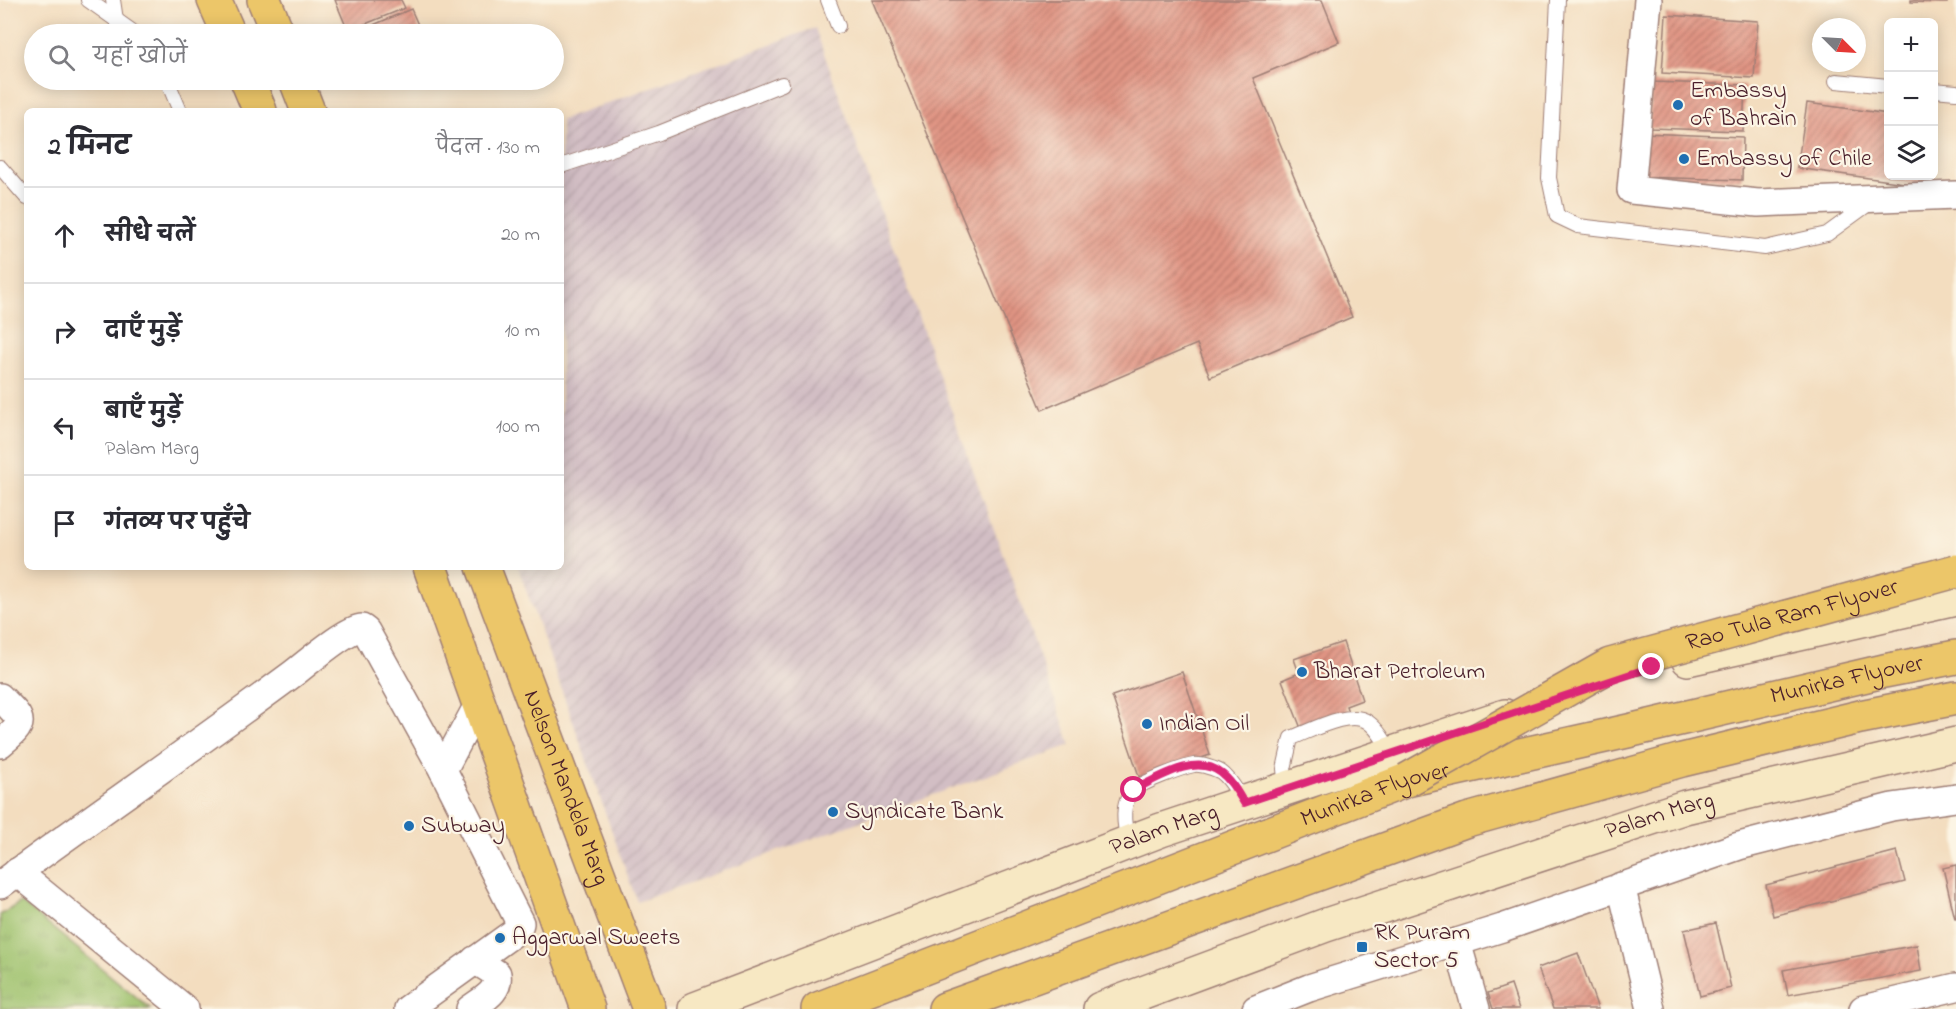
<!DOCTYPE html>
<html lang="hi">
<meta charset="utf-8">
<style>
body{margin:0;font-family:"Indie Flower","Playpen Sans Deva",sans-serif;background:#f7f7f7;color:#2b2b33}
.controls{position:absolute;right:18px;top:18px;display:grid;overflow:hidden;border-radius:9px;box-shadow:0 3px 15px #0003}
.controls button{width:54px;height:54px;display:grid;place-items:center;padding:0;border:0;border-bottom:2px solid #e1e1e2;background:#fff;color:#2b2b33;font:30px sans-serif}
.compass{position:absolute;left:1812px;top:18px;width:54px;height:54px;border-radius:50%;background:#fff;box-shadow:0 3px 15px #0003;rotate:114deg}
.stop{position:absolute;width:18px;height:18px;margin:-14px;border:4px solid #db2777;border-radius:50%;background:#fff}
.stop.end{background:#db2777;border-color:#fff;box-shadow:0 2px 6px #0008}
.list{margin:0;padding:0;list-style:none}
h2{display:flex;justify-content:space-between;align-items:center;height:78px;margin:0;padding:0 24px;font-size:26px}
h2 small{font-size:20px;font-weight:400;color:#7c7c81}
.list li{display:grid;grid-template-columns:39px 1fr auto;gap:18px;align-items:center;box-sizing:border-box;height:96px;padding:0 24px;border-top:2px solid #e1e1e2}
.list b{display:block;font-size:22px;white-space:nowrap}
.list p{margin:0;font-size:20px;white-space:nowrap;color:#7c7c81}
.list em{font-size:20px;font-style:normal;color:#7c7c81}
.icon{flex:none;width:33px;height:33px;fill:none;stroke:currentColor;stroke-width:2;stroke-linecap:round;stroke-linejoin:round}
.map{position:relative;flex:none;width:1956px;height:1009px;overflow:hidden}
.search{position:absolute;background:#fff;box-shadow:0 3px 15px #0003;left:24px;top:24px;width:540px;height:66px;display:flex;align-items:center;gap:15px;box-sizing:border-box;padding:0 21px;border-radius:33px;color:#7c7c81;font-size:22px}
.panel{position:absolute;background:#fff;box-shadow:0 3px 15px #0003;left:24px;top:108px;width:540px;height:462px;border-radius:9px}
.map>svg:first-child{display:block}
</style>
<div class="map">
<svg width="1956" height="1009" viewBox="0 0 1956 1009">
<defs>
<pattern id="industrial-furrows" width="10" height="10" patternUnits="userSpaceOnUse" patternTransform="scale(1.5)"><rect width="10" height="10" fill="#d2bec4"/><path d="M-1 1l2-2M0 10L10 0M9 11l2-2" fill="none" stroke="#b6a3a9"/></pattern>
<pattern id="grass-tufts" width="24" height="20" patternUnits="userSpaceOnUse" patternTransform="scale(1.5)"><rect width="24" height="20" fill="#9dc16c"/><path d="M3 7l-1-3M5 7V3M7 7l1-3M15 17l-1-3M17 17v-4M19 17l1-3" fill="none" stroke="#89a55e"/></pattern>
<pattern id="building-hatch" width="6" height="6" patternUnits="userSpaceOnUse" patternTransform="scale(1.5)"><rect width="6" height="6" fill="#e09483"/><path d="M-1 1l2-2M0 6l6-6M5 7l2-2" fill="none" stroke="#b8786b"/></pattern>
</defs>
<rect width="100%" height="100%" fill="#fcf5e5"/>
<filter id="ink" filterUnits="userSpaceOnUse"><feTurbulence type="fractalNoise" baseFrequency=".0167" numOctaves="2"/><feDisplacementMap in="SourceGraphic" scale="12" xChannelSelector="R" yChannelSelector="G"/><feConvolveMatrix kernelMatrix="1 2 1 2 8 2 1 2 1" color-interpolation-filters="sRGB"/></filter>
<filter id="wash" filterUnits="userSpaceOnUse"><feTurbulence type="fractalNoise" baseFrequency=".008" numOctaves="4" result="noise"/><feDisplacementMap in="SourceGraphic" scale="24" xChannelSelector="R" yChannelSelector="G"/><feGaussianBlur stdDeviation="1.35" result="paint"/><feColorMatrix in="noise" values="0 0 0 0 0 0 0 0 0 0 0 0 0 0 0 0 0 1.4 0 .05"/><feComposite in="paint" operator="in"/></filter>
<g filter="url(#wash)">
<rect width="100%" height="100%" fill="#f3ddbf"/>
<polygon fill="url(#industrial-furrows)" points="815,28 1071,745 637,902 518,567 561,567 561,120"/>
<polygon fill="url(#grass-tufts)" stroke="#74704c" stroke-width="1.5" points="21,902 151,1009 0,1009 0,915"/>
<g id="blocks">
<g fill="url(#building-hatch)">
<polygon points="335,0 401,0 405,8 348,31"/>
<polygon points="872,0 1322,0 1339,42 1253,78 1352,317 1210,377 1197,344 1042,410"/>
<polygon points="1911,0 1947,0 1947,3 1911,2"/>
<polygon points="411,9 422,34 352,34"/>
<polygon points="1666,15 1758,21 1754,78 1662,73"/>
<polygon points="375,80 393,80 378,86"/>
<polygon points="1651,82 1745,85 1743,131 1649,128"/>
<polygon points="1807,103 1888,114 1888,176 1927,176 1926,186 1797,168"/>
<polygon points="1642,133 1743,137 1742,180 1640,177"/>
<polygon points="1343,642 1362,700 1346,706 1348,712 1302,731 1282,680 1299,673 1294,659"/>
<polygon points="1182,672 1210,755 1140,779 1112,696"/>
<polygon points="1897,851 1905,882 1773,916 1766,885"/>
<polygon points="1956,865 1956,919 1955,919 1943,868"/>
<polygon points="1716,923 1731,988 1700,996 1684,930"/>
<polygon points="1917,945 1921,971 1788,995 1783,970"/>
<polygon points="1578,953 1598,1009 1553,1009 1538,968"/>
<polygon points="1511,985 1519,1009 1493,1009 1488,993"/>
</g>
</g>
</g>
<g filter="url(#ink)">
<use href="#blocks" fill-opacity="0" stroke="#9e7e75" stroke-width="1.5"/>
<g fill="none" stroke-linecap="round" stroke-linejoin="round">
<g stroke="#9e7e75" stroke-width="16">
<g id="service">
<polyline points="88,0 136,34"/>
<polyline points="113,0 116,20"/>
<polyline points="828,0 838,26"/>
<polyline points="1558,0 1549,178 1557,216 1578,226 1765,248 1827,234 1871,202"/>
<polyline points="167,80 180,111"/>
<polyline points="1836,81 1888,86"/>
<polyline points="1934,90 1956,92"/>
<polyline points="561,166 659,133 782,84"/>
<polyline points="0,167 27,198"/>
<path d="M1286,788L1284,769L1291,738C1311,731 1349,709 1368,722C1378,729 1385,742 1391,753"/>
<path d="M1129,843C1124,827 1120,803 1134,790C1142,782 1183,767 1194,765C1201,764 1216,769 1221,772C1231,779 1237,792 1244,802"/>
</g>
</g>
<g stroke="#9e7e75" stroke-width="30">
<g id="minor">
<polyline points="1648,0 1631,190 1758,203 1956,195"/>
<path d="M0,697C24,721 27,722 0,744"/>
<polyline points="443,770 479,703"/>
<polyline points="17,872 185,1009"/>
<path d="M0,885C97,814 197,745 294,673C307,663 348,628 362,628L366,631L443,770L520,923L519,927L512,934L408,1009"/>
<polyline points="1621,886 1651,1009"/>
<polyline points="1457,942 1476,1009"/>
<path d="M470,1009C483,999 500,992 497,974L475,960"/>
<polyline points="1256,1009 1309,988 1502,928 1739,846 1892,807 1956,798"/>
<polyline points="1863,1009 1956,987"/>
</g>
</g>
<g stroke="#9e7e75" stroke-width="36">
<g id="secondary">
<polyline points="1688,659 1956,599"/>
<path id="s1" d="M695,1009L1161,830L1505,716"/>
<path id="s2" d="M1100,1009L1326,925L1685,807L1956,744"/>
</g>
</g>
<g stroke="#9e7e75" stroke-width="36">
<g id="primary">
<polyline points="214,0 229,34"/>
<polyline points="264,0 278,34"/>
<polyline points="247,80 260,111"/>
<polyline points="296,80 308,111"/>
<polyline points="430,567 588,1009"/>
<path id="s3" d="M483,567L649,1009"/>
<path id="s4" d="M818,1009L1407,780L1628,731L1884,671L1956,657"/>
<polyline points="945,1009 1467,820 1682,760 1860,717 1956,698"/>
</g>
</g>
<use href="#service" stroke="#fff" stroke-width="14"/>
<use href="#minor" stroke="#fff" stroke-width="27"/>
<use href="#secondary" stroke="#f7e8c3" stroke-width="33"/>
<use href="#primary" stroke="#ecc669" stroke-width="33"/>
<g stroke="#9e7e75" stroke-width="36" stroke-linecap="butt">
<g id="trunk-bridge">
<path id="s5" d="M1407,780L1610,665L1956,571"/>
</g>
</g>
<use href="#trunk-bridge" stroke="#ecc669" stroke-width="33"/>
</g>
</g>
<g fill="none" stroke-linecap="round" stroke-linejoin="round" filter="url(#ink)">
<path stroke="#db2777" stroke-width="8" d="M1134,790C1158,778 1196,753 1221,773C1231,780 1238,793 1244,803L1652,667"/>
</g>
<g fill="#1f6fb2" stroke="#fcf5e5" stroke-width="2">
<circle cx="1678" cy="105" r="6"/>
<circle cx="1684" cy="159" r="6"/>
<circle cx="1302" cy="672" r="6"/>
<circle cx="1147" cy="724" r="6"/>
<circle cx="833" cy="812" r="6"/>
<circle cx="409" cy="826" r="6"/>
<circle cx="500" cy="938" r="6"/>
<rect x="1356" y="941" width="12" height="12" rx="3"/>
</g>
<g text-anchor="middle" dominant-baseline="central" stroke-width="4.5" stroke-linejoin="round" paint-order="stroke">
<g font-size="24" fill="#4a1f2b" stroke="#fcf5e5" text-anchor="start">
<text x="1690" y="91">Embassy<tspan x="1690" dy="28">of Bahrain</tspan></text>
<text x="1696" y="159">Embassy of Chile</text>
<text x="1314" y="672">Bharat Petroleum</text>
<text x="1159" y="724">Indian Oil</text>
<text x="845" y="812">Syndicate Bank</text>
<text x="421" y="826">Subway</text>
<text x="1374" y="933">RK Puram<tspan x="1374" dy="28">Sector 5</tspan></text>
<text x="512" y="938">Aggarwal Sweets</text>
</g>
<g font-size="24" fill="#4a1f2b" stroke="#fcf5e5">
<text stroke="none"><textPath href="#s5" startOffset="422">Rao Tula Ram Flyover</textPath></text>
<text stroke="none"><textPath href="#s4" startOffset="1083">Munirka Flyover</textPath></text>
<text stroke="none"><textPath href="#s3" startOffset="236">Nelson Mandela Marg</textPath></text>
<text stroke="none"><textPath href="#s4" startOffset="597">Munirka Flyover</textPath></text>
<text stroke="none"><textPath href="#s2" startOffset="592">Palam Marg</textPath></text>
<text stroke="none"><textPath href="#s1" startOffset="502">Palam Marg</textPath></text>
</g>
</g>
</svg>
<div class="controls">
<button>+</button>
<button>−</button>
<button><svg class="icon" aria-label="layers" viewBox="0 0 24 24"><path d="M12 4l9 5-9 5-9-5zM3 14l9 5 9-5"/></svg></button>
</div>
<svg class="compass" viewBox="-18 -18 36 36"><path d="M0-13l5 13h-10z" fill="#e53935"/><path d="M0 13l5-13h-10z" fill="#7c7c81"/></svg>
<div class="stop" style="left:1134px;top:790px"></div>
<div class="stop end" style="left:1652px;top:667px"></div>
<div class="search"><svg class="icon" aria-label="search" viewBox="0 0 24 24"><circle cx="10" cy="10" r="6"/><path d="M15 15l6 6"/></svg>यहाँ खोजें</div>
<section class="panel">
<h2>2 मिनट<small>पैदल · 130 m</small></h2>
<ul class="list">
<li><svg class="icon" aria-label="ahead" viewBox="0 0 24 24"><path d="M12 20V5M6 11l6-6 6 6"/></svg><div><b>सीधे चलें</b></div><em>20 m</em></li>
<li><svg class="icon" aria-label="right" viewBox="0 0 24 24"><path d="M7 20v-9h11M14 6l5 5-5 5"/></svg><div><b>दाएँ मुड़ें</b></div><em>10 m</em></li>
<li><svg class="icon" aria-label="left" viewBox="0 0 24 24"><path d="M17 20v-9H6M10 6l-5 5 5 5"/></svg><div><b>बाएँ मुड़ें</b><p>Palam Marg</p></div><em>100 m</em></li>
<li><svg class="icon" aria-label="arrive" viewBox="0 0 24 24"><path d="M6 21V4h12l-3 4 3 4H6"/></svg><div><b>गंतव्य पर पहुँचे</b></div></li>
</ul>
</section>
</div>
